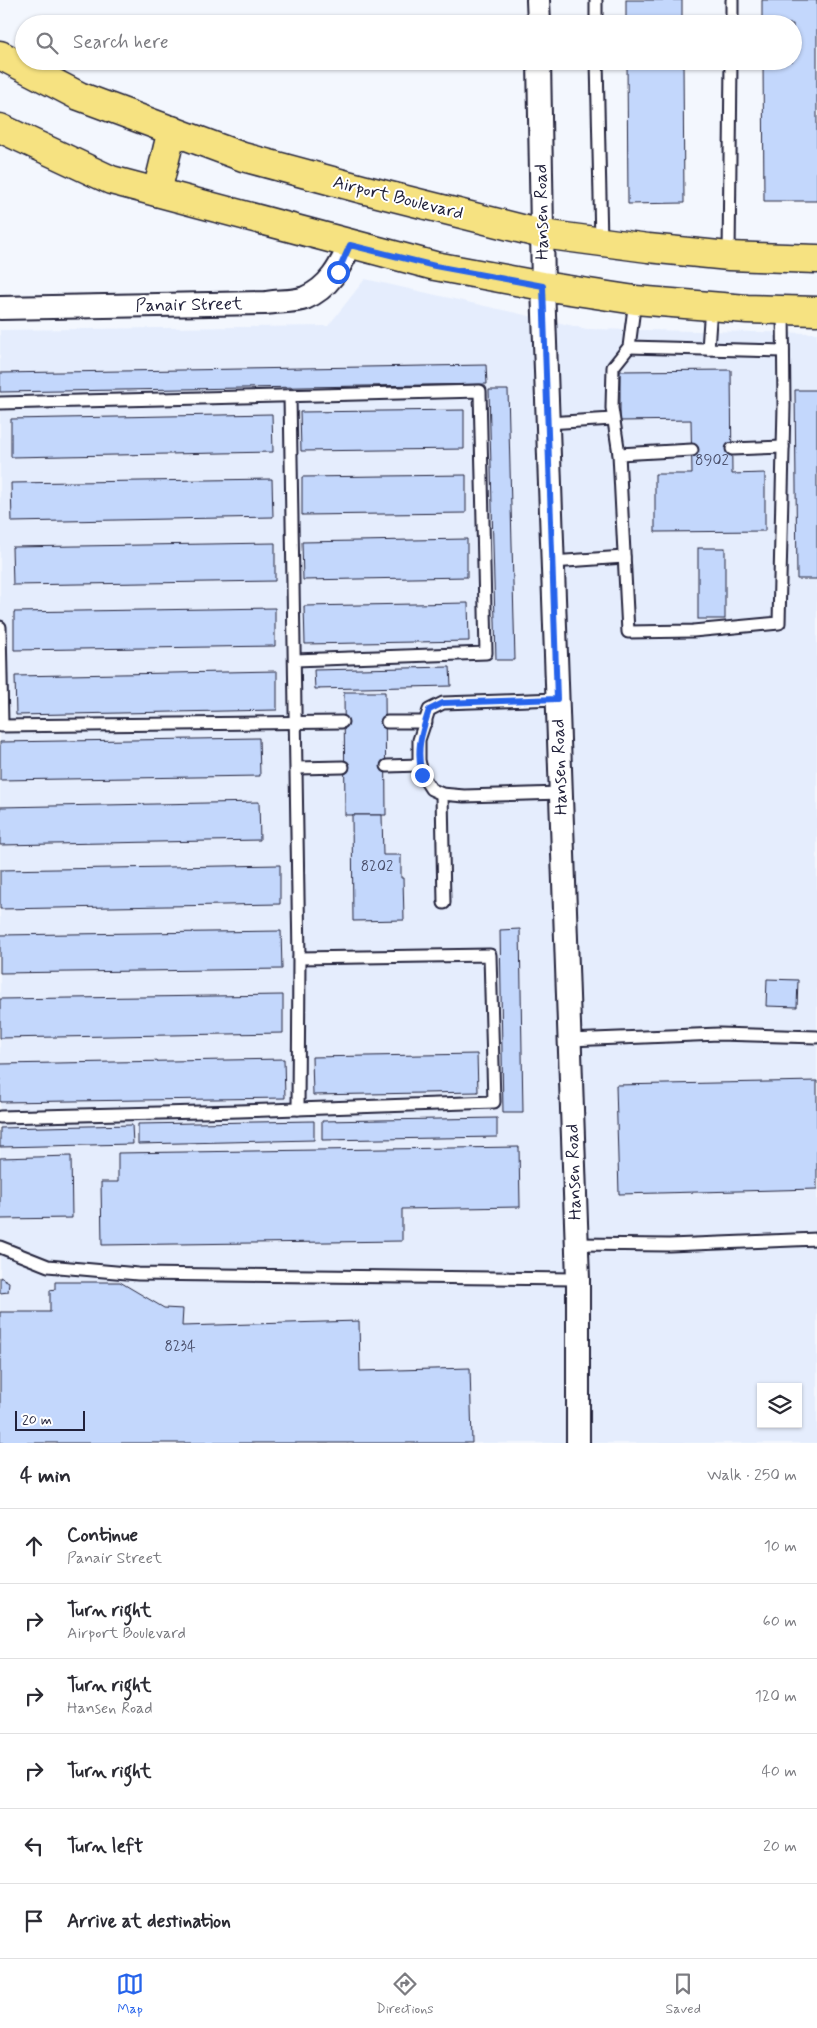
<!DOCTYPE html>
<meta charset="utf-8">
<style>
body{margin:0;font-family:Mynerve,sans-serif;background:#f2f2f3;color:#2b2b33}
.controls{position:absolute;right:15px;bottom:15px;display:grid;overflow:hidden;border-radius:0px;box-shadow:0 1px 4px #0004}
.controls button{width:45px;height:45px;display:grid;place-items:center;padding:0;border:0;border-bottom:1px solid #e1e1e2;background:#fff;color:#2b2b33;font:25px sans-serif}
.scale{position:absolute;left:15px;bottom:12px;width:70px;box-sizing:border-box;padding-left:5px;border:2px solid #22223b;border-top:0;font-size:14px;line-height:18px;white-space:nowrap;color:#22223b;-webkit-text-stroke:4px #fff;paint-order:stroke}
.stop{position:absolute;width:15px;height:15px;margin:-11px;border:4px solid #2563eb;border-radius:50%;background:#fff}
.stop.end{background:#2563eb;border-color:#fff;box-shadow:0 1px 5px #0008}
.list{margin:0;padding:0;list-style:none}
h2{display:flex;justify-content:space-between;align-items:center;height:65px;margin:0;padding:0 20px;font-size:21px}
h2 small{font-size:16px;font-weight:400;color:#7c7c81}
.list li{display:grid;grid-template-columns:32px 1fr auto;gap:15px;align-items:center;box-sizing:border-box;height:75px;padding:0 20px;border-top:1px solid #e1e1e2}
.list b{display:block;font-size:19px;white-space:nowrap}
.list p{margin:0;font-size:16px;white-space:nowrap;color:#7c7c81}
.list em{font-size:16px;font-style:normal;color:#7c7c81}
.icon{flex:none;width:28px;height:28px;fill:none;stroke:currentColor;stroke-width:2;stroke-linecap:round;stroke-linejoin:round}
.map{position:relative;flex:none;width:817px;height:1443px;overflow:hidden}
.search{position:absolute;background:#fff;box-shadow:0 1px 4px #0004;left:15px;right:15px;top:15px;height:55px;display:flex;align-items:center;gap:12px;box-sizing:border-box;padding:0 18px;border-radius:28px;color:#7c7c81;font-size:19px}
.sheet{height:515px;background:#fff}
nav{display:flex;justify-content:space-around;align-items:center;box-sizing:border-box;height:70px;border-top:1px solid #e1e1e2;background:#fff;font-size:14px;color:#7c7c81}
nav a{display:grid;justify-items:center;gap:2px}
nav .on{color:#2563eb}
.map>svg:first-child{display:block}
</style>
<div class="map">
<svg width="817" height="1443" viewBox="0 0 817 1443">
<rect width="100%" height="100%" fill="#f3f7fe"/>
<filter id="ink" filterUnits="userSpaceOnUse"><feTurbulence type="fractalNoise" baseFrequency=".02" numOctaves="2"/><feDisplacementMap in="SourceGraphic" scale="10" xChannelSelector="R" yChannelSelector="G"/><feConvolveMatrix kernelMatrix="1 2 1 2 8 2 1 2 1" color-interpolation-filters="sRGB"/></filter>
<g filter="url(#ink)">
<path fill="#e5edfd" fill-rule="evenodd" d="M365,279L587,329L817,333V1443H0V330L328,326ZM761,1387H798V1424H761Z"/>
<g fill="#c3d7fc" stroke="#22223b">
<rect x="626" y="0" width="56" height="24"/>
<polygon points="762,0 817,0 817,201 764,201 763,61 793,61 793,24 762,24"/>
<polygon points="627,61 683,61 684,203 628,204"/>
<polygon points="486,365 487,384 0,392 0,373"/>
<polygon points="731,370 732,474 765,473 765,531 655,532 655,474 692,474 691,420 620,421 620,371"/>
<polygon points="489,390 508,390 515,660 496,660"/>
<polygon points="795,390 817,390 817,579 797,579"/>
<polygon points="464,410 464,449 301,451 300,412"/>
<polygon points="272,414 273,452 11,457 11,419"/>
<polygon points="466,475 466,513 302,515 302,477"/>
<polygon points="272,479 273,517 12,522 11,483"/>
<polygon points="467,539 467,577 303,580 302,542"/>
<polygon points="275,543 275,581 13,585 12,547"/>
<rect x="698" y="548" width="27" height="71"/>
<polygon points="468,603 469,641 305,644 304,606"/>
<polygon points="275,608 275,646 14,650 14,612"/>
<polygon points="450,667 451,686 315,689 314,670"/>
<polygon points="277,671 277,710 16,715 15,676"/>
<polygon points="344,692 385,692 386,815 345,815"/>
<polygon points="259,738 260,776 0,780 0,742"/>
<polygon points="259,802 260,840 0,845 0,807"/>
<polygon points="352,815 382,815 383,855 401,855 401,878 403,878 404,920 353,921"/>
<polygon points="280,865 280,904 0,909 0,870"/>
<polygon points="520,929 523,1113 503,1113 500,930"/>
<polygon points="281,931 282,969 0,973 0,935"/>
<polygon points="767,979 798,980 797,1007 766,1006"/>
<polygon points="283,995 283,1033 0,1038 0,999"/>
<polygon points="477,1054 478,1092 313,1095 312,1057"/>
<polygon points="284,1059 285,1098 0,1102 0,1064"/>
<polygon points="817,1081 817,1189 619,1194 616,1085"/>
<polygon points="497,1118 497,1137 322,1140 322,1121"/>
<polygon points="314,1121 314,1140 138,1144 138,1124"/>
<polygon points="132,1125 133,1144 0,1147 0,1128"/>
<polygon points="519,1147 520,1207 402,1209 402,1241 102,1245 101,1182 118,1182 118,1153"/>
<polygon points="71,1156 72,1218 0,1219 0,1158"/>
<polygon points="0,1277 9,1282 8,1292 0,1293"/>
<polygon points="55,1282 120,1282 164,1308 183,1309 182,1326 359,1321 360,1371 470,1368 472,1443 0,1443 0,1312 50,1312 50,1290 55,1289"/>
</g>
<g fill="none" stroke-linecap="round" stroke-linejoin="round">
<g stroke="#22223b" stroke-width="15">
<g id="lane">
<polyline points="596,0 596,24"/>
<polyline points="732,24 732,0"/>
<polyline points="597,61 601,242"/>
<polyline points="729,256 731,61"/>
<polyline points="635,300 629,347 613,367 612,408 619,454 628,632 693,631 779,623 784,406 783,309"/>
<polyline points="629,347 783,351"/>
<polyline points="708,349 711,306"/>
<polyline points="0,403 480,391 486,653 295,660"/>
<polyline points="547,423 613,419"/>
<polyline points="732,449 783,447"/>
<polyline points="619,454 692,450"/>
<polyline points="552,562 624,557"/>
<polyline points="0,627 2,725"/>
<polyline points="557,699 443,703 429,710 419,740 419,760 422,775 431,789 442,794 464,796 561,793"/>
<polyline points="387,722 426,722"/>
<polyline points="0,726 342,722"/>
<polyline points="387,766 420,765"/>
<polyline points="297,768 343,767"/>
<polyline points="442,794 444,903"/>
<polyline points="569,1040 719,1034 817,1037"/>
<polyline points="298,1109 299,958"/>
<polyline points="0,1117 239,1111 494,1102 490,955 299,958 290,396"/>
<polyline points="576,1244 669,1245 817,1239"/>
<polyline points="0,1247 48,1266 138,1274 578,1279"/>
</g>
</g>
<g stroke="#22223b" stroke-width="26">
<g id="street">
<polyline points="538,0 539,24"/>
<polyline points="539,61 543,286 578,1279 578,1443"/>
<path d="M0,308L266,303C278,301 294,302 305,298C329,288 340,267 350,245"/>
</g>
</g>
<g stroke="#22223b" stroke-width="31">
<g id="primary">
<polyline points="0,55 79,96 243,157 362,189 542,234 648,248 729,256 817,259"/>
<polyline points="0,128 111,180 435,266 543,286 635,300 747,309 817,311"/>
<polyline points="157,192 172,130"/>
</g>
</g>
<use href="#lane" stroke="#fff" stroke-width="11"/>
<use href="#street" stroke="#fff" stroke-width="22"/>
<use href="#primary" stroke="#f6e281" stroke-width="28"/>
</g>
</g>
<g fill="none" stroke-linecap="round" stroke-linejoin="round" filter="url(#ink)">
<path stroke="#2563eb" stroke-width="6" d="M338,272L350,245L435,266L543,286L557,699L443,703L429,710C421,735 416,749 422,775"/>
</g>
<g text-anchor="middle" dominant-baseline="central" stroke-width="4" stroke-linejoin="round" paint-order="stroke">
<g font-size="15" fill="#4a4f6b">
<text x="712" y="461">8902</text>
<text x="377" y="867">8202</text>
<text x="180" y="1347">8234</text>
</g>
<g font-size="18" fill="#22223b" stroke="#fff">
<text transform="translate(398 198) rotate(14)">Airport Boulevard</text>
<text transform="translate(542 212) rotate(-91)">Hansen Road</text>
<text transform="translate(189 305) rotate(-1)">Panair Street</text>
<text transform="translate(560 767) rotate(-92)">Hansen Road</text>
<text transform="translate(574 1172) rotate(-92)">Hansen Road</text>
</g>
</g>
</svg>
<div class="controls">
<button><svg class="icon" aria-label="layers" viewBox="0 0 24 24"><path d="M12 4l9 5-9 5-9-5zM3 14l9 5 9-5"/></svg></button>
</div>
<div class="scale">20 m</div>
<div class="stop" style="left:338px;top:272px"></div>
<div class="stop end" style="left:422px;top:775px"></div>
<div class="search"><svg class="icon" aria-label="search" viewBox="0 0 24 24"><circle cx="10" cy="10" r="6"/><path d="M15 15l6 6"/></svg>Search here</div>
</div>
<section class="sheet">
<h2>4 min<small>Walk · 250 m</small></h2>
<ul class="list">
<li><svg class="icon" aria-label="ahead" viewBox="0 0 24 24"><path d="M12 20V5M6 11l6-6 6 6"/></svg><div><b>Continue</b><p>Panair Street</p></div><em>10 m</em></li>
<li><svg class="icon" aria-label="right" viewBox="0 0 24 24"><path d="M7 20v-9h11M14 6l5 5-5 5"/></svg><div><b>Turn right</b><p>Airport Boulevard</p></div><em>60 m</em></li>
<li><svg class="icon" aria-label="right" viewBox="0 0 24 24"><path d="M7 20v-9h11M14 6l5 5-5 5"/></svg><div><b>Turn right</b><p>Hansen Road</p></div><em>120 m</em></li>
<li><svg class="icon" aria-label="right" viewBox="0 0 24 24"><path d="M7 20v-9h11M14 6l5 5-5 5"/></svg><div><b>Turn right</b></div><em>40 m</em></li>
<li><svg class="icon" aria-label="left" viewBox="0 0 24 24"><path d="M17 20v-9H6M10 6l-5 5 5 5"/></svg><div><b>Turn left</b></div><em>20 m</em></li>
<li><svg class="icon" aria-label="arrive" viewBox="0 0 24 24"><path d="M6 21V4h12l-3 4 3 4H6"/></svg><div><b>Arrive at destination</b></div></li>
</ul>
</section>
<nav>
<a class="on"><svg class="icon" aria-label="map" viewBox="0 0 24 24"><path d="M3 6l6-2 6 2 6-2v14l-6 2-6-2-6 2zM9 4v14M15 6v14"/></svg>Map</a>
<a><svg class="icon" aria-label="directions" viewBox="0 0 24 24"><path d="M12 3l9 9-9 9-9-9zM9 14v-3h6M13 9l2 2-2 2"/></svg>Directions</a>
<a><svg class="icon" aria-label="saved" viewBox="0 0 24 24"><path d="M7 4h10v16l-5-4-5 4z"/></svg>Saved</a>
</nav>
